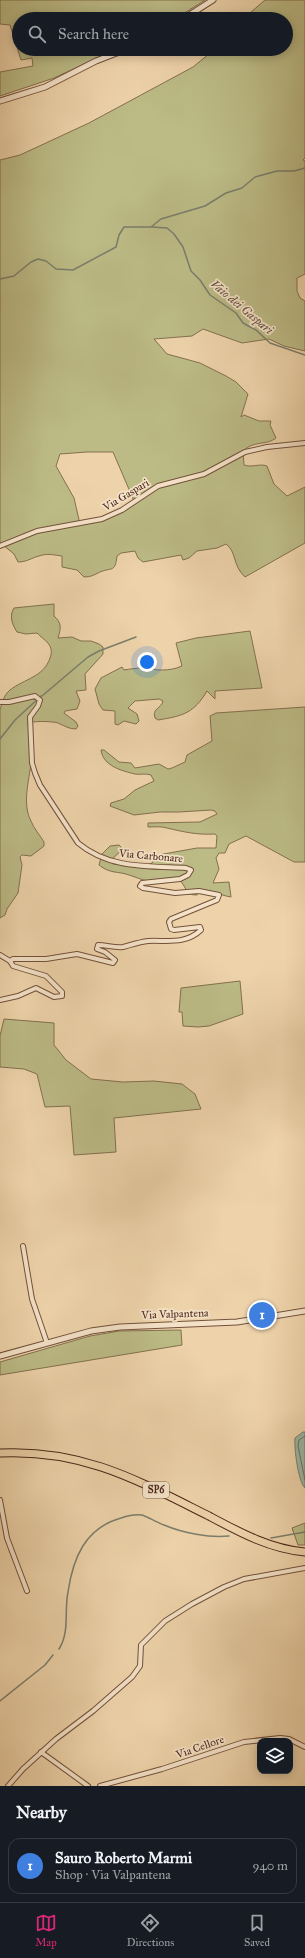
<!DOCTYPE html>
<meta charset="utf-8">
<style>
body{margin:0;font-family:"IM FELL Great Primer",serif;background:#20242c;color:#f1f3f6}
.controls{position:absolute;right:12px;bottom:12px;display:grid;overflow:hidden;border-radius:8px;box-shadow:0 2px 10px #0003}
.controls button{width:36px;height:36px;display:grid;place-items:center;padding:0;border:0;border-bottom:1px solid #363941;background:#171b24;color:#f1f3f6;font:20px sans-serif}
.you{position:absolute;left:147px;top:662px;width:14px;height:14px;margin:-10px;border:3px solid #fff;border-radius:50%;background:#1a73e8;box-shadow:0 0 0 6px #1a73e833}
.badge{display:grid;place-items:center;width:26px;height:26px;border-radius:50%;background:#db2777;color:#fff;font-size:13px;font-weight:700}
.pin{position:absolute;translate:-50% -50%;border:2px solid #fff;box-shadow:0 1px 4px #0006}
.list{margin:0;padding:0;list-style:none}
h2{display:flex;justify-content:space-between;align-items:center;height:52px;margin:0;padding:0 16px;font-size:17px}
h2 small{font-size:13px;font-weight:400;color:#9ea1a6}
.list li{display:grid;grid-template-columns:26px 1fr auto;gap:12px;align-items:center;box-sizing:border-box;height:56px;margin:0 8px 8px;padding:0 8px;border:1px solid #363941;border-radius:12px}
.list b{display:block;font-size:15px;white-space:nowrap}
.list p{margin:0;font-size:13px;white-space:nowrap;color:#9ea1a6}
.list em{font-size:13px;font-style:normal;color:#9ea1a6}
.icon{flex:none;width:22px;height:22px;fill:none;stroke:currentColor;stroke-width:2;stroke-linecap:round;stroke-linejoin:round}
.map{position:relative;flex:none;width:305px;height:1786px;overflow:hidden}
.search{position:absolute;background:#171b24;box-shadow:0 2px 10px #0003;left:12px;right:12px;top:12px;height:44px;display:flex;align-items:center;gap:10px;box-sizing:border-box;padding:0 14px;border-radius:22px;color:#9ea1a6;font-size:15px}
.sheet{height:116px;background:#171b24}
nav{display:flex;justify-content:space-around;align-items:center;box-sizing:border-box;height:56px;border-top:1px solid #363941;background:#171b24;font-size:11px;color:#9ea1a6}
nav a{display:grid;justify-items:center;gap:2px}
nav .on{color:#db2777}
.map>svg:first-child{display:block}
</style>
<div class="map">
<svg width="305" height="1786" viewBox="0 0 305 1786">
<rect width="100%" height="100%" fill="#eed3aa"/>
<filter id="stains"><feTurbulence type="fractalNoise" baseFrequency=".005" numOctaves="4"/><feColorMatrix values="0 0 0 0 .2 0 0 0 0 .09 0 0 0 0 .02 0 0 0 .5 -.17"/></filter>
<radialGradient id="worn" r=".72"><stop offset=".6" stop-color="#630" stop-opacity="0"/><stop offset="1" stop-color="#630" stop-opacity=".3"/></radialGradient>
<g fill="#bcbb86" stroke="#83704f" fill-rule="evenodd">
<polygon points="0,0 205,0 175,19 19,19 19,49 116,49 54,78 0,96 0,72 33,66 32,58 21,60 10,25 0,24"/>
<path d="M265,0H305V158L303,160L305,161V274L297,278V291L300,298L305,301V351L284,346L269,339L242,343L203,329L192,336L154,339L167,354L200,363L226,376L236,382L248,394L241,417L244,415L259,421H271L270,425L276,438C266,446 254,440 243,451L244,465C252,468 260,463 267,466L274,484L287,496L305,487V543L245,577C232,565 237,552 226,544L217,548L197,551L189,558L183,560L181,555L143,562L138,558L135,551L121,553L117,556C115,573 112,567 100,572C94,575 91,577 84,577L77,570L62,567V556C54,555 47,553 39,556C31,558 27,562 18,562L14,554L3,545L0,546V160L20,155L89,123L193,67L215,49H286V19H243ZM87,452H113L134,501L94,523L80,524L74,498L56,466L60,454Z"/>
<path d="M54,604V616C62,623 61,628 58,638L72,637L81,641H91L99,644L103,647V654L85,674L86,690L76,691L80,701L77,709L65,711L64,713L76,722L78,726L76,729C69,729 65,726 58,723C52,721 32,721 28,723C30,737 32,750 31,763C29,781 22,804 31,821C34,829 40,835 44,842V846L31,856L22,855L20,857L22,865L18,893L7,909L5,915L0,918V709C3,702 3,696 10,690C24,679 44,677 50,658C52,653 52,648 48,643C45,640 40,636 37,633L26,634L17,632C12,624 9,616 14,608Z"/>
<path d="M250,631L262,688L215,691V699L207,691C194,713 183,716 158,720L155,718C152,708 161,709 163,701L159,699L135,701L128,708L137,714L139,721L136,724L124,721L118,725L115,724V711L103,710L99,704L95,689L101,678L122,667L124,670C130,669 136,668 143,668C157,670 168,672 182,666L176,643L196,638Z"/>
<path d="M305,707V862H294L246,836L229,844L225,853H219L216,858L219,869L213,883L229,882L231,897C218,895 215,890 199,892L197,895C182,896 188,881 174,878C166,877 158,881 149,881C141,880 136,877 129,875C118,871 110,874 99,865L102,854L110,846L119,845L121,847V851L112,859L113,864L145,866L152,863L158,855L197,848H216L217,836L215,834C197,835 184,832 167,828C161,826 154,827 148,827V823L200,822L217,814L215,811L211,810L179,812H160L134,815L110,806L111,803L124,799L135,790L154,781L151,775C145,773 140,775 135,774C122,771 103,766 101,750H104L119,762L131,763L135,768L159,764L168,769L172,768L185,762L187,755L212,741L210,716L216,713Z"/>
<polygon points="240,981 243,1014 209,1026 198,1027 183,1026 182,1012 179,1012 181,988"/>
<polygon points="4,1019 54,1023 54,1045 66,1060 91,1079 123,1082 154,1081 182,1084 195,1094 201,1109 114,1118 116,1152 74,1155 70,1106 45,1107 37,1074 24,1069 0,1067 0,1036"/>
<polygon points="181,1330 182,1345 0,1375 0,1362 90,1336 119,1331"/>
<polygon points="305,1523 305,1545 298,1545 292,1528"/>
</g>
<path fill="#9ab8a5" stroke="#7a7e6d" d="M303,1432H305V1488C298,1481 294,1448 295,1438Z"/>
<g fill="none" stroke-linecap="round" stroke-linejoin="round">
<polyline stroke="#726f5e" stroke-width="1" points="305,1436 299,1440 298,1446 305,1480"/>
<g stroke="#7a7e6d" stroke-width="1.5">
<polyline points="152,227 167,228 174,234 183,247 191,271 200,280 210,295 236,313 243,323 256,330 270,343 305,355"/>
<polyline points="0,279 14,276 31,262 38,259 46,261 56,269 73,270 116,247 119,235 124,227 151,227 161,219 205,206 226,193 242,188 255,177 277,171 294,171 305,168"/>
<polyline points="42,696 88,657 99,651 136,637"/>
<polyline points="0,739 15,720 41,696"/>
<polyline points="271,1538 305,1532"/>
<path d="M59,1649C70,1632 64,1611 68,1592C73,1558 85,1528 121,1518C127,1516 135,1514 142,1515C146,1516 158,1523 164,1525C183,1533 209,1538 229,1536"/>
<polyline points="0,1701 45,1665 53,1655"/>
</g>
<g stroke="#73513c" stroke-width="6">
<g id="minor">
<polyline points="0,546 37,531 102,519 122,510 158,486 204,474 245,452 267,447 305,443"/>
<path d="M0,702H9L35,696L40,700L38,706L30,717L32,763L35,773L40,785L78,843C109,869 148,866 186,868L191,870L188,875L180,879L142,883L140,886L143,888L175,893L199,891L219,895L217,900L171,919L169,922L171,929L174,930L200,927L201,930C185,945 166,940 148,941C139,942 131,945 123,947C114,948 107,945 98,945L97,949L105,952L115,960L113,963L77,954L46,959H13L10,961L13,966L46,976L62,992V996L54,997L36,988L18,996L0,1000"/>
<polyline points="0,955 10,961"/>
<polyline points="23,1246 32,1299 47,1343"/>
<polyline points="0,1500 7,1538 27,1591"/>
<polyline points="41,1752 88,1786"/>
<polyline points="8,1786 23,1769 56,1739 93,1711 132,1677 140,1666 141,1645 165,1621 192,1604 224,1587 244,1579 305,1568"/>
<polyline points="100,1786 162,1769 244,1742 280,1738 289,1739 305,1747"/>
</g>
</g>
<g stroke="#73513c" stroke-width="7">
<g id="tertiary">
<polyline points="183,19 213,0"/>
<polyline points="0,101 45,87 96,61 127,49"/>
<polyline points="0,1356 91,1331 120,1327 237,1322 305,1311"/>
</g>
</g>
<g stroke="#4a2618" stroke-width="9">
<path id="trunk" d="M0,1453C83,1449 137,1480 209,1516C239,1532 270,1549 305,1552"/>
</g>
<use href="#minor" stroke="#f4e2c8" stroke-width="4"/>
<use href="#tertiary" stroke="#f4e2c8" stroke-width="5"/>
<use href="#trunk" stroke="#eed3aa" stroke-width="7"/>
</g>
<g text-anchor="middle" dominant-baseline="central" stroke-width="3.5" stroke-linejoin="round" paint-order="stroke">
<rect fill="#f4e2c8" stroke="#7d5e4d" stroke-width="1" x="143" y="1482" width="26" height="16" rx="3"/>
<g font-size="10" font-weight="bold" fill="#4a2618">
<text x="156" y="1490">SP6</text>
</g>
<g font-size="11" fill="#4a2618" stroke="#f4e2c8">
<text transform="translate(126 495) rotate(-31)">Via Gaspari</text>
<text transform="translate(151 856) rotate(5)">Via Carbonare</text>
<text transform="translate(175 1314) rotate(-2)">Via Valpantena</text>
<text transform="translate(200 1747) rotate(-19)">Via Cellore</text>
</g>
<g font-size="12" font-style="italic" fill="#5e4a3b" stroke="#f4e2c8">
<text transform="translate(242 307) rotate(40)">Vaio dei Gaspari</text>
</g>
</g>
<rect width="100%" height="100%" filter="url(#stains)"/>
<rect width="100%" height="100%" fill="url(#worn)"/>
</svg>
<div class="controls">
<button><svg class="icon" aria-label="layers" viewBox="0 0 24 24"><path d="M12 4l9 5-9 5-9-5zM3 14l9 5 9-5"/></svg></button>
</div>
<div class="you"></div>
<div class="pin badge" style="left:262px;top:1315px;background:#3f7fe0">1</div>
<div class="search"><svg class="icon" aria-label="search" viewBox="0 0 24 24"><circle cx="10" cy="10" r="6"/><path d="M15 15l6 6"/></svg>Search here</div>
</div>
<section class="sheet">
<h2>Nearby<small></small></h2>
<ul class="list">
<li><span class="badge" style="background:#3f7fe0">1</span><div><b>Sauro Roberto Marmi</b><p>Shop · Via Valpantena</p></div><em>940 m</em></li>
</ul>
</section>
<nav>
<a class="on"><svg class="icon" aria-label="map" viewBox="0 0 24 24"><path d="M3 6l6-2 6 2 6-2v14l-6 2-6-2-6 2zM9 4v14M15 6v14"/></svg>Map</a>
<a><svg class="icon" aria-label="directions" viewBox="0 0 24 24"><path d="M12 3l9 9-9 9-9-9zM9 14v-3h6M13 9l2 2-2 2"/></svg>Directions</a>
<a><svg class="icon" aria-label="saved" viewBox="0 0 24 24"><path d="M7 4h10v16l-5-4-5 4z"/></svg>Saved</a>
</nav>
